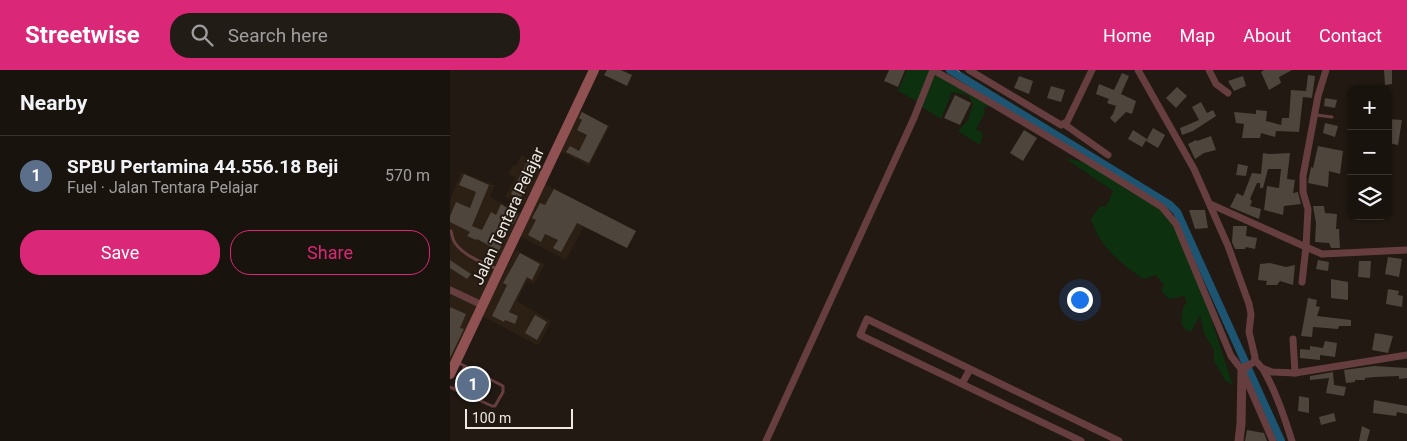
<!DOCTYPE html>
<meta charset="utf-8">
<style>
body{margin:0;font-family:Roboto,sans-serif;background:#221c17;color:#f1f3f6}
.controls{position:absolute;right:15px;top:15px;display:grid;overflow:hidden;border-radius:10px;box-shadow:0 1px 4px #0004}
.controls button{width:45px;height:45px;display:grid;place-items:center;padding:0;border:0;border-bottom:1px solid #37322e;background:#19130e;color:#f1f3f6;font:25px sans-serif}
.scale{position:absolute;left:15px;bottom:12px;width:108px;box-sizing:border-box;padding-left:5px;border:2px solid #efe9e4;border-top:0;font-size:14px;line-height:18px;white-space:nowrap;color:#efe9e4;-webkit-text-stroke:4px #211912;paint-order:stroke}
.you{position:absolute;left:629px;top:229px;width:18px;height:18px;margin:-12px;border:4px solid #fff;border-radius:50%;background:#1a73e8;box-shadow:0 0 0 8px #1a73e833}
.badge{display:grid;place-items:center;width:32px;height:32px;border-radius:50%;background:#db2777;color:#fff;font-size:16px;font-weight:700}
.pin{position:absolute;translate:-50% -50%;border:2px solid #fff;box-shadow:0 1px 5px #0006}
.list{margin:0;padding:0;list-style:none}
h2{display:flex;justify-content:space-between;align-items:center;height:65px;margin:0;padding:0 20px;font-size:21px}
h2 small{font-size:16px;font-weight:400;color:#9f9e9e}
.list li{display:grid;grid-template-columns:32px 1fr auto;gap:15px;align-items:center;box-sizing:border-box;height:80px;padding:0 20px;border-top:1px solid #37322e}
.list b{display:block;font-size:19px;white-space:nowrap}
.list p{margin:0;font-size:16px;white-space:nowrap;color:#9f9e9e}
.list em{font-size:16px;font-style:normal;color:#9f9e9e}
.actions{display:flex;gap:10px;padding:15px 20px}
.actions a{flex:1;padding:11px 0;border:1px solid #db2777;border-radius:20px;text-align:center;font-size:18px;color:#db2777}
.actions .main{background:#db2777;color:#fff}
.icon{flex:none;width:28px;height:28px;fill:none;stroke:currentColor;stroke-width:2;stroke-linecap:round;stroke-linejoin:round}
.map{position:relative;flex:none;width:957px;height:371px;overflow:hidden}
header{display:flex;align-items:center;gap:30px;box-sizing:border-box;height:70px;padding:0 25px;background:#db2777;color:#fff}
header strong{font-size:24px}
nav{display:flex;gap:28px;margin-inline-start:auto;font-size:18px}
.search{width:350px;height:45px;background:#221c17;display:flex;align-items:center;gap:12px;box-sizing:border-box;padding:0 18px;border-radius:20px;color:#9f9e9e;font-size:19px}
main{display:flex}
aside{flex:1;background:#19130e}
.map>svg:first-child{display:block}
</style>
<header>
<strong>Streetwise</strong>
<div class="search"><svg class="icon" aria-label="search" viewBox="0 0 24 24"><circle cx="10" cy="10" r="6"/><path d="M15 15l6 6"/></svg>Search here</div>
<nav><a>Home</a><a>Map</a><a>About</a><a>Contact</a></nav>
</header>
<main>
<aside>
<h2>Nearby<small></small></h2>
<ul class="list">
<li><span class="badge" style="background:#5c6f8a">1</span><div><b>SPBU Pertamina 44.556.18 Beji</b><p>Fuel · Jalan Tentara Pelajar</p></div><em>570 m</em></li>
</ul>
<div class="actions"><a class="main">Save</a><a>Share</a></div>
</aside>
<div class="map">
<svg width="957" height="371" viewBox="0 0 957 371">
<rect width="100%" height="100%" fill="#211912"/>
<g fill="#2c1f13">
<polygon points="126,39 160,56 139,96 106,79"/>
<polygon points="71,85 93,96 73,136 55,127 65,108 58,104 63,95 66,96"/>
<polygon points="11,102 45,115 40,127 72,144 0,298 0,130"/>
<polygon points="91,112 186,161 177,178 134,156 116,190 65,164"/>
<polygon points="66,180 95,194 84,214 77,211 67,231 101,251 90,274 87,275 32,246"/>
</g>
<g fill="#0d300e">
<polygon points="457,0 479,0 481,4 485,3 540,35 533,39 535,42 526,59 533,63 530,75 508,61 518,50 523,34 518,25 502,22 491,49 469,35 470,33 448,21"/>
<path d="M615,88L639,93L716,141L724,153L755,230L783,316L775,310L764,291V280L754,263L750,245L741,262L735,259L731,253L733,237L737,232L734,226L719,229L711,220L714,215L706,205L693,209C671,194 649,176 641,149L650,136L656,137L663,121Z"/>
</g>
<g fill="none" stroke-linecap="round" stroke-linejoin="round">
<polyline stroke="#1c5471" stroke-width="8" points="500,0 720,135 727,142 831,371"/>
</g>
<g fill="#4e453d">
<polygon points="157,0 171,0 182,5 177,16 154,5"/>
<polygon points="439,0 455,0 448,17 434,11"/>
<polygon points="814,0 842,0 829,7 831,13 819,20 811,2"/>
<polygon points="934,0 942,0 942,14 935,15"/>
<polygon points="672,3 679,6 671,24 686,31 682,44 676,42 665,53 660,48 663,44 666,36 657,33 659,29 646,24 649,14 664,20"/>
<polygon points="858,5 865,6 862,28 853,27 849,62 826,61 825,67 811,63 810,68 792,68 794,54 786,53 784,42 806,44 806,40 817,41 816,51 831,55 832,48 839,48 841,20 856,21"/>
<polygon points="569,6 583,11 579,24 564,18"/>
<polygon points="793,6 796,16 784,21 778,11"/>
<polygon points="601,16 615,20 611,32 597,28"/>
<polygon points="727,17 737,26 726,38 716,28"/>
<polygon points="505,25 521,33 510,55 494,48"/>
<polygon points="875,28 887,30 885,38 874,36"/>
<polygon points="751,32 757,43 763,40 766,46 743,61 732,65 730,58 749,50 742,37"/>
<polygon points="132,42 158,56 139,93 116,82 120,76 129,81 137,65 127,60 132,50 129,48"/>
<polygon points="938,49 952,50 948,75 938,73"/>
<polygon points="875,53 888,56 885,67 873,63"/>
<polygon points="703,58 715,65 708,78 696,71"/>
<polygon points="574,60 587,68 573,91 560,83"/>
<polygon points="683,60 697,69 692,77 678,69"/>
<polygon points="761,66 766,80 754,83 745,89 738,74 746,70 747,71"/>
<polygon points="868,76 893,81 890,104 879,101 878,117 858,113 861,97 863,98"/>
<polygon points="813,83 819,84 840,83 837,109 845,110 843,123 848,122 851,134 834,136 833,145 814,140 817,116 829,118 831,99 818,99 813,118 810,118 810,113 807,113 800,129 802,131 800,136 811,139 809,149 780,137 787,123 793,126 802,103 811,104"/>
<polygon points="78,90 84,94 80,102 83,104 70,129 61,124"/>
<polygon points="788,94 798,96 796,106 786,105"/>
<polygon points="14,104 39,115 22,156 32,160 41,142 46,145 51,134 68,145 63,154 55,150 45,168 53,172 49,181 27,169 26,170 17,166 20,162 0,152 0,146 6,132 20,138 26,122 9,115"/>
<polygon points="104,119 186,161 177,178 127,153 111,182 103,178 108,170 95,164 91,172 78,165 86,150 82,148 90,133 95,135"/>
<polygon points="863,136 874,136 875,143 887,144 886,159 889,159 890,178 881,178 879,173 865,172 866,153"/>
<polygon points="739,140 755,140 758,158 745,159"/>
<polygon points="783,156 797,156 796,166 807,168 805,179 796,177 795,179 785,179 782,172"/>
<polygon points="70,183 90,194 82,210 77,207 59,242 68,246 65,254 55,250 54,252 42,246 57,215 53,213"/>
<polygon points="938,187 952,189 949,207 935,204"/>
<polygon points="0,190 21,204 17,209 0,198"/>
<polygon points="868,190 879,192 878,201 866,199"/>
<polygon points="909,191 921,191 920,208 908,207"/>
<polygon points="820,193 836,197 845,195 843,215 830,211 827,215 816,215 817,211 808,210 810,194"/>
<polygon points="881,209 898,212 898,230 881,228"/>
<polygon points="938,219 949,221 948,225 953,226 952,237 936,234"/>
<polygon points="858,228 867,230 866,236 870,237 867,246 901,250 901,256 889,256 888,259 863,257 862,267 851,266"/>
<polygon points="0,237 16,244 10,258 14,259 0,288"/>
<polygon points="85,245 97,252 87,270 75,263"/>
<polygon points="925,263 943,266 938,283 922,280"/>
<polygon points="875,271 887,273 885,287 870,285 870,290 850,288 850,279 860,280 860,276 873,278"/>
<polygon points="924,296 957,298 957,308 949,309 949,306 925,307 915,308 915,310 905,310 905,312 896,313 894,300"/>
<polygon points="883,302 884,315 896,317 894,326 876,323 879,308 860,310 860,306"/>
<polygon points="849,326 859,328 859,343 848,341"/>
<polygon points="924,330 957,336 957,344 947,342 946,346 923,343"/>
<polygon points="884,343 886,351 871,355 869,347"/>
<polygon points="912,356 920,360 917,371 909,371"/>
<polygon points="797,360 814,363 817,371 795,371"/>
</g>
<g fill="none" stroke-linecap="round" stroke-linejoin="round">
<polyline stroke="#7b746e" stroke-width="1" stroke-dasharray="4 4" stroke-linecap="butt" points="507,0 513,4"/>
<g stroke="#663e3f" stroke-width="3">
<polyline points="866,45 882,47"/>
<path d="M1,161C2,165 3,170 5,173C14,186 33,193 47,199"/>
<polyline points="0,317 42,336 45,336 53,322 53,316 7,292"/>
<polyline points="4,319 15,296"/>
</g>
<g stroke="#663e3f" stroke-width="7">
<path d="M483,0C561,43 637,90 712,137L726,154L781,286L792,300L823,371"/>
<polyline points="519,0 611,55 617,52 642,0"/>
<polyline points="688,0 744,99 778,176 799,234 801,244 799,262 805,287 804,292 796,297"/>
<polyline points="759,0 766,14 778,23"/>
<polyline points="614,54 658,85"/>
<polyline points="760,134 856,177 858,139 853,122 853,106 868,26 876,0"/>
<polyline points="852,212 856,177 872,184 957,180"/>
<polyline points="0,220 32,235"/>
<polyline points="843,269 845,303"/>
<polyline points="805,290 812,298 822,302 845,303 957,285"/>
<path d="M813,299C826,322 834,346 842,371"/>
<polyline points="512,314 520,299"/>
<polyline points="316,371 464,48 483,0"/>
<polyline points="631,371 410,265 417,249 669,371"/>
</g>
<polyline stroke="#663e3f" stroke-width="9" points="789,371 791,354 792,300 796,297"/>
<polyline stroke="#905152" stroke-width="10" points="0,304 144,0"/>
</g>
<g text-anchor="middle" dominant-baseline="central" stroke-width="4" stroke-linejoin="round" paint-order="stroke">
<g font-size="16" fill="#efe9e4" stroke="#211912">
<text transform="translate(58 146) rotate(-65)">Jalan Tentara Pelajar</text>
</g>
</g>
</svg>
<div class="controls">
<button>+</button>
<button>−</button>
<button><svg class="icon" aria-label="layers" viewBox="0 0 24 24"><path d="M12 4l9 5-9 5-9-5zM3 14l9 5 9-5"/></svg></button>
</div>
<div class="scale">100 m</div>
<div class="you"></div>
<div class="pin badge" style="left:23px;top:314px;background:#5c6f8a">1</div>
</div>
</main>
